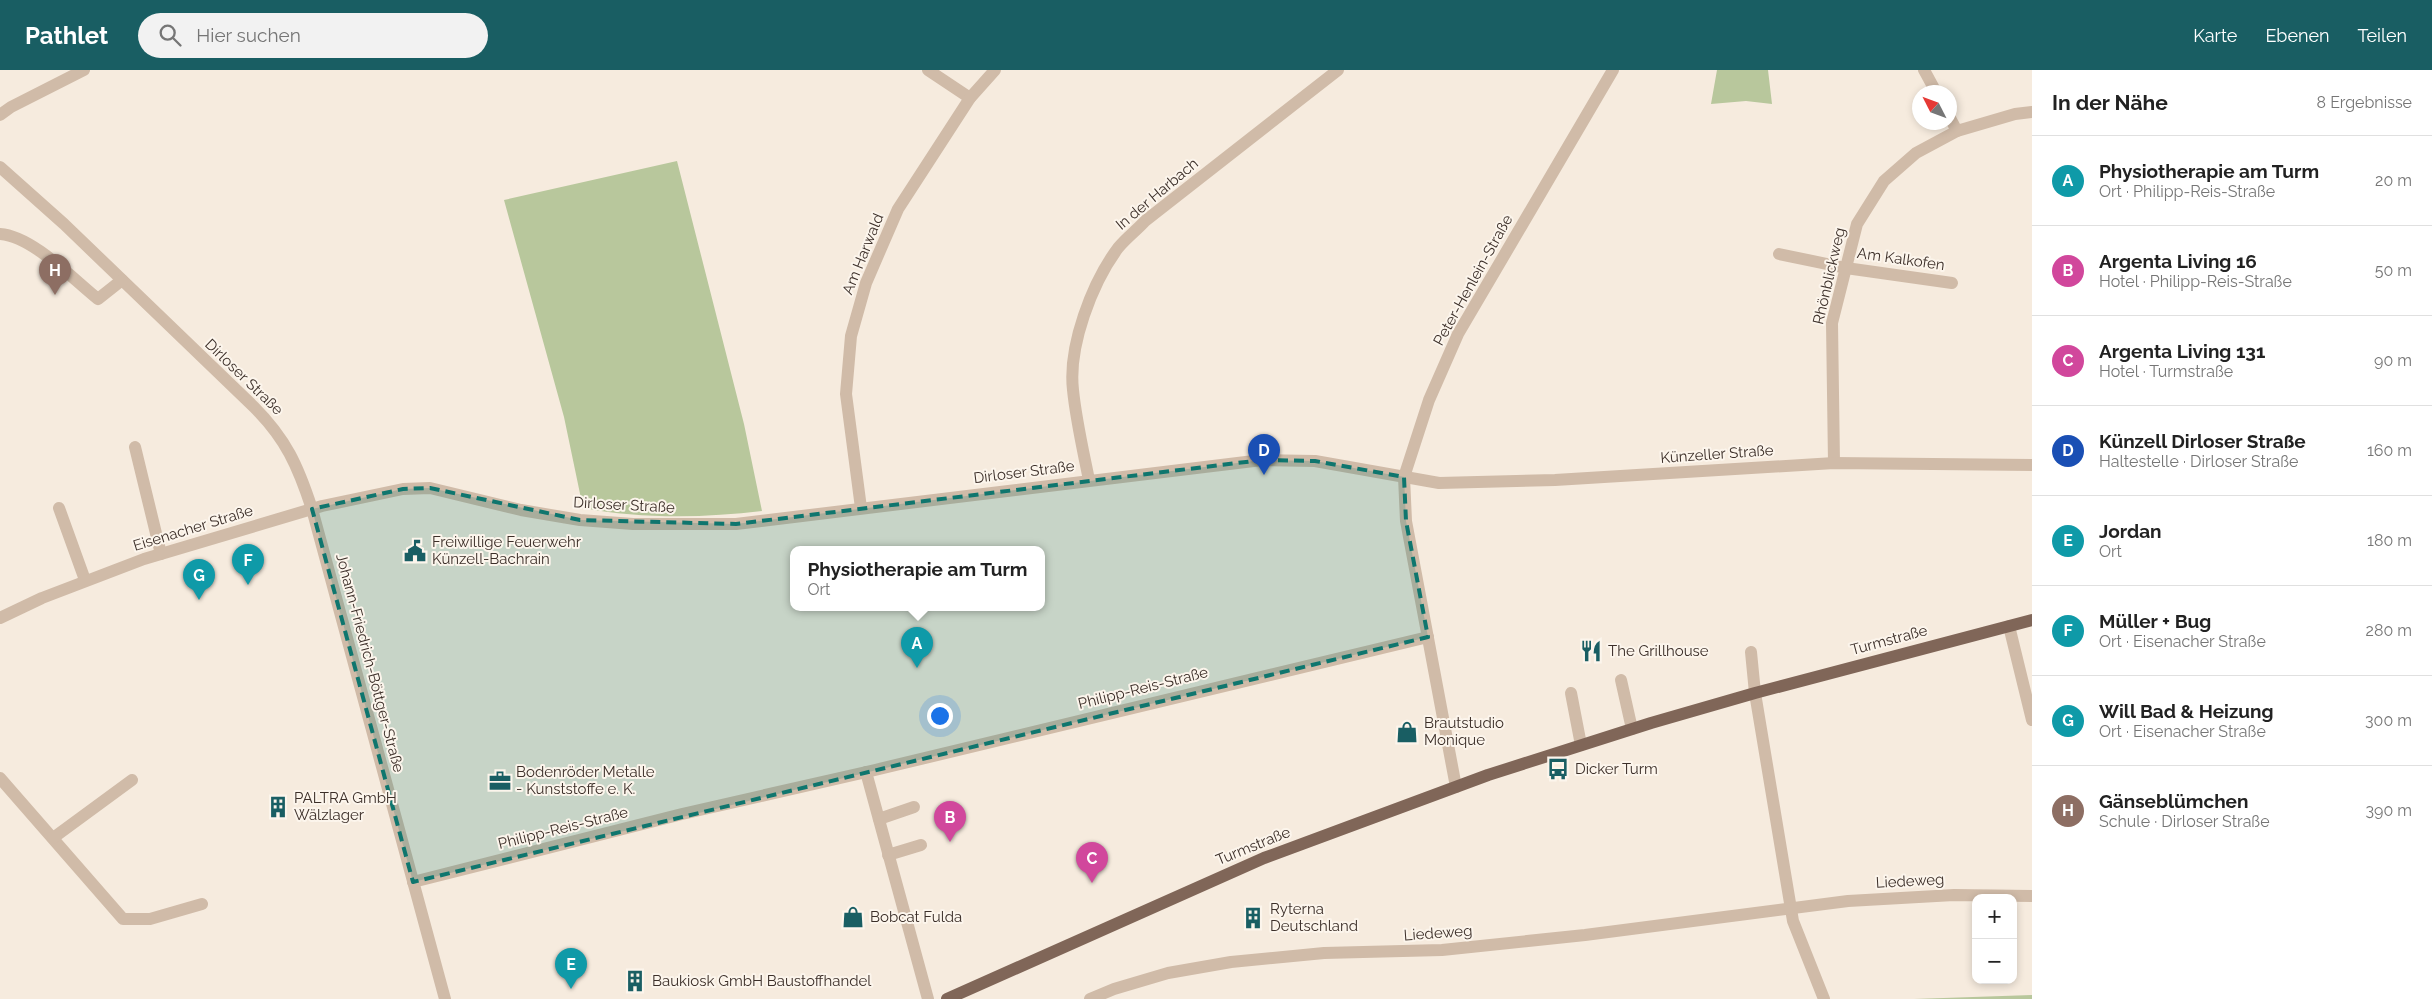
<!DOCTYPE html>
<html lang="de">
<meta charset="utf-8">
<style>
body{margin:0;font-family:Raleway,sans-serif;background:#f2f2f2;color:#222}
.controls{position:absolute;right:15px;bottom:15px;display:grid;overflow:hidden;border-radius:10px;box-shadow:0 2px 8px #0003}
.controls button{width:45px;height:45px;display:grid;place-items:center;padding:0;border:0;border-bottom:1px solid #e0e0e0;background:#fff;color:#222;font:25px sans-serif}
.compass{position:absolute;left:1912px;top:15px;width:45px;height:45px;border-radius:50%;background:#fff;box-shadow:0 2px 8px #0003;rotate:312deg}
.you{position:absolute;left:939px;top:645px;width:18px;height:18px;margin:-12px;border:4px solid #fff;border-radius:50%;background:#1a73e8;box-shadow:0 0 0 8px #1a73e833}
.badge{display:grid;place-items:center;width:32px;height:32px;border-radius:50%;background:#195e63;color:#fff;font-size:16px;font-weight:700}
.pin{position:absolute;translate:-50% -41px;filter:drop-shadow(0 1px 2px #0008)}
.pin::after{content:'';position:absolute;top:26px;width:18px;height:15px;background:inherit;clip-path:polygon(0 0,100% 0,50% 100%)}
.popup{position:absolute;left:790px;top:476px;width:255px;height:65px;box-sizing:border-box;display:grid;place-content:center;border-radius:10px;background:#fff;filter:drop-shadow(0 1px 4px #0005);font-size:16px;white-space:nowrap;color:#767676}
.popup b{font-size:19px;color:#222}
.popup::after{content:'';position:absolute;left:50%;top:100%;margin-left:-10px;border:10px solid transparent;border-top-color:#fff}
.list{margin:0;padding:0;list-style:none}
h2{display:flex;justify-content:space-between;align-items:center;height:65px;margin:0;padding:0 20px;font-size:21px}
h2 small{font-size:16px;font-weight:400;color:#767676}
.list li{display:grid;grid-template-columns:32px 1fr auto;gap:15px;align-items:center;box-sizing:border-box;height:90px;padding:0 20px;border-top:1px solid #e0e0e0}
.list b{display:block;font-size:19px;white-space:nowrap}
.list p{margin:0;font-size:16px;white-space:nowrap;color:#767676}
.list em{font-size:16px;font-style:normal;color:#767676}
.icon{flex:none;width:28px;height:28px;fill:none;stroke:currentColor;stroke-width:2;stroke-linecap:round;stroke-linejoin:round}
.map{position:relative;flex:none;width:2032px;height:929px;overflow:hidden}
header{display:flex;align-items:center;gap:30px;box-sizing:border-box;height:70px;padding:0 25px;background:#195e63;color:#fff}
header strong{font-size:24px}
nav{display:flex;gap:28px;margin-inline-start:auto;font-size:18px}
.search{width:350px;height:45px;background:#f2f2f2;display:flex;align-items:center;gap:12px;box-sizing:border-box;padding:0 18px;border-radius:28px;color:#767676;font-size:19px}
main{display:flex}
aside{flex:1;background:#fff}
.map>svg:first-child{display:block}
</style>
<header>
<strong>Pathlet</strong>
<div class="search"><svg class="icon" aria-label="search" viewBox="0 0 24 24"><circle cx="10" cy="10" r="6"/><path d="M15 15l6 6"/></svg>Hier suchen</div>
<nav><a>Karte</a><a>Ebenen</a><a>Teilen</a></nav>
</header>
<main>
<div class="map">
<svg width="2032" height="929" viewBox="0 0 2032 929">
<rect width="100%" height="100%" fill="#f6ebde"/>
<g fill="#b8c79c">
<polygon points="1717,0 1768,0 1772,34 1746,31 1711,34"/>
<path d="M677,91L744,354L762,441C704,448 641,449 583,438L564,347L504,130Z"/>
<polygon points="2032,925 2032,929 1914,929"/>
</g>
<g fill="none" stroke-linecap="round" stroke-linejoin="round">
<g stroke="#d0bba8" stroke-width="12">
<polyline points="928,0 970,28"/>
<polyline points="1924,0 1936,22"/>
<polyline points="0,45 11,37 84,0"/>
<polyline points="1950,48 1957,61"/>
<path d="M0,97L64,154L254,337C286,369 298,396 312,439L445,929"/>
<path d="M0,164C32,166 73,209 98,229L122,210"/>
<polyline points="1779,184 1846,198 1952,213"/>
<polyline points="135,377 161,484"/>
<polyline points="1834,393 1832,253 1857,154 1884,111 1916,83 1957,61 2015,44 2032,42"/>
<path d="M1089,410C1083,380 1076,350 1073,320C1068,276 1092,213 1118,178C1126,168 1137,160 1145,151L1338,0"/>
<polyline points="59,438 85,510"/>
<polyline points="861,438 846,324 851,266 866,213 898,139 970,28 995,0"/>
<polyline points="0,548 42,528 144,489 322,436 403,419 430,418 521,440 580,450 633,454 736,454 1262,390 1315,391 1439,413 1555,410 1834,393 2032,395"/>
<polyline points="2009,556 2032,650"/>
<polyline points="1751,582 1755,623 1793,851 1824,929"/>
<polyline points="1621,610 1632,659"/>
<polyline points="1571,623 1581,675"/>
<polyline points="866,702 928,929"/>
<polyline points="0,708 123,849 150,849 202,834"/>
<polyline points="1456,717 1406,451 1404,407 1429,330 1458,264 1613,0"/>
<polyline points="879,749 914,737"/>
<polyline points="53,768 132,710"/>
<polyline points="888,785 921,775"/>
<polyline points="413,812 682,744 875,700 1428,567"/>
<polyline points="1090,929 1114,919 1168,903 1231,892 1324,883 1442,880 1585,865 1848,831 1954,825 2032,826"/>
</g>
<polyline stroke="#806658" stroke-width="12" points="947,929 1264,788 1488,705 1651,653 1755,623 2032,550"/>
</g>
<path fill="#0f766e" fill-opacity="0.2" stroke="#0f766e" stroke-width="4" stroke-dasharray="10 6" stroke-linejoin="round" d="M1262,390L1315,391L1404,407L1406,451L1428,567L413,812L312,439L403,419L430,418L580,450L736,454Z"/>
<defs>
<g id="civic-bare" transform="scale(1.725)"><path d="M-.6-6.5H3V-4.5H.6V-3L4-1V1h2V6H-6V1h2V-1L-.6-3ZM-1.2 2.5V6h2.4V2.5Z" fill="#195e63" stroke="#fcf5ec" stroke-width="2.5" paint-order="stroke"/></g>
<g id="restaurant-bare" transform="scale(1.725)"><path d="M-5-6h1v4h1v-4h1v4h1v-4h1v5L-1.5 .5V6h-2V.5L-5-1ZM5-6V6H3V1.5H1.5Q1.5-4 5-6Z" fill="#195e63" stroke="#fcf5ec" stroke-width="2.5" paint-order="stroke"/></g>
<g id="shop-bare" transform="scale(1.725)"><path d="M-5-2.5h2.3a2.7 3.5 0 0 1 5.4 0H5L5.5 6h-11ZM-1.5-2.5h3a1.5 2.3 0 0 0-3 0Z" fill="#195e63" stroke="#fcf5ec" stroke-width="2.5" paint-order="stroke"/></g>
<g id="bus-bare" transform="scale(1.725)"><path d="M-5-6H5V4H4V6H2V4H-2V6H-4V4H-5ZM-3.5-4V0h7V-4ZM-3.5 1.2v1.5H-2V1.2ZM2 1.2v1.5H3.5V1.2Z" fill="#195e63" stroke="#fcf5ec" stroke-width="2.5" paint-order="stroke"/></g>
<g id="office-bare" transform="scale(1.725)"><path d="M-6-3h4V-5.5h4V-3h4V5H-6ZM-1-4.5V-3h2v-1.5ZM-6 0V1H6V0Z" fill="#195e63" stroke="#fcf5ec" stroke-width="2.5" paint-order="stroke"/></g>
<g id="building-bare" transform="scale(1.725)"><path d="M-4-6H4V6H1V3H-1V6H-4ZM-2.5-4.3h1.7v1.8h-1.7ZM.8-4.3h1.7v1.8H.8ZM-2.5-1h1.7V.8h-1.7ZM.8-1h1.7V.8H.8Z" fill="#195e63" stroke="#fcf5ec" stroke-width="2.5" paint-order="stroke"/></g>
</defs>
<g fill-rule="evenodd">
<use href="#civic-bare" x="415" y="481"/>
<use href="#restaurant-bare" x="1591" y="581"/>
<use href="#shop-bare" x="1407" y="662"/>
<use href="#bus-bare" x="1558" y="699"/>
<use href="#office-bare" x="500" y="711"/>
<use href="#building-bare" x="278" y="737"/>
<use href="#shop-bare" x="853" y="847"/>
<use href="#building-bare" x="1253" y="848"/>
<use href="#building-bare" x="635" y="911"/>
</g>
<g text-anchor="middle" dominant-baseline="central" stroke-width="4" stroke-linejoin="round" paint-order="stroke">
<g font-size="15" fill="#3c2f29" stroke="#fcf5ec">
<text transform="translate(1157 124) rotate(-40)">In der Harbach</text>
<text transform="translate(863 184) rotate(-68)">Am Harwald</text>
<text transform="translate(1901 189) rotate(8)">Am Kalkofen</text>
<text transform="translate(1829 206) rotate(-77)">Rhönblickweg</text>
<text transform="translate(1473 210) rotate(-61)">Peter-Henlein-Straße</text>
<text transform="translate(244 307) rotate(44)">Dirloser Straße</text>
<text transform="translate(1717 384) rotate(-4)">Künzeller Straße</text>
<text transform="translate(1024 402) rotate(-7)">Dirloser Straße</text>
<text transform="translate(624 435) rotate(3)">Dirloser Straße</text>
<text transform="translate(193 458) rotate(-17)">Eisenacher Straße</text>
<text transform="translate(1889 570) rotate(-15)">Turmstraße</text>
<text transform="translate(370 593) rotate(75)">Johann-Friedrich-Böttger-Straße</text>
<text transform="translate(1143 618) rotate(-14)">Philipp-Reis-Straße</text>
<text transform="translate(563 758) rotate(-14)">Philipp-Reis-Straße</text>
<text transform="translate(1253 776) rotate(-22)">Turmstraße</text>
<text transform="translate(1910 811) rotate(-3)">Liedeweg</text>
<text transform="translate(1438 863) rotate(-4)">Liedeweg</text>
</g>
<g font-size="15" fill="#3c2f29" stroke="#fcf5ec" text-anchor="start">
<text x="432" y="472">Freiwillige Feuerwehr<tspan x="432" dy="17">Künzell-Bachrain</tspan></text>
<text x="1608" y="581">The Grillhouse</text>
<text x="1424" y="653">Brautstudio<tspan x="1424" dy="17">Monique</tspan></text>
<text x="1575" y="699">Dicker Turm</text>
<text x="516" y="702">Bodenröder Metalle<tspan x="516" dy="17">- Kunststoffe e. K.</tspan></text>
<text x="294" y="728">PALTRA GmbH<tspan x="294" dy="17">Wälzlager</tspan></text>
<text x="1270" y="839">Ryterna<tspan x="1270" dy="17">Deutschland</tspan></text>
<text x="870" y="847">Bobcat Fulda</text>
<text x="652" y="911">Baukiosk GmbH Baustoffhandel</text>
</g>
</g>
</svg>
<div class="controls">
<button>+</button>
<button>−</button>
</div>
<svg class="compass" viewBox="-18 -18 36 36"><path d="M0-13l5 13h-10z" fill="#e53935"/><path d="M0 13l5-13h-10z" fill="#767676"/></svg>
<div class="you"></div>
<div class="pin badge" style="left:917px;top:598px;background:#0f9aa8">A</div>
<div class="popup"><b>Physiotherapie am Turm</b>Ort</div>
<div class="pin badge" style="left:950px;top:772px;background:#d1479c">B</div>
<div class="pin badge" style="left:1092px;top:813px;background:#d1479c">C</div>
<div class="pin badge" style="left:1264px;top:405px;background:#1a4fb4">D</div>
<div class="pin badge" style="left:571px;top:919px;background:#0f9aa8">E</div>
<div class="pin badge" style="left:248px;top:515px;background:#0f9aa8">F</div>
<div class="pin badge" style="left:199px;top:530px;background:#0f9aa8">G</div>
<div class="pin badge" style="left:55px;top:225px;background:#8d6e63">H</div>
</div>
<aside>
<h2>In der Nähe<small>8 Ergebnisse</small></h2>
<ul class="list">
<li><span class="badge" style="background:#0f9aa8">A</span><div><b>Physiotherapie am Turm</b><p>Ort · Philipp-Reis-Straße</p></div><em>20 m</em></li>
<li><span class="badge" style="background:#d1479c">B</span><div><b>Argenta Living 16</b><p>Hotel · Philipp-Reis-Straße</p></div><em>50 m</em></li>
<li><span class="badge" style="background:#d1479c">C</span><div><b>Argenta Living 131</b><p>Hotel · Turmstraße</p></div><em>90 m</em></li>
<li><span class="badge" style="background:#1a4fb4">D</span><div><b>Künzell Dirloser Straße</b><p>Haltestelle · Dirloser Straße</p></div><em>160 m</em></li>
<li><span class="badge" style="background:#0f9aa8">E</span><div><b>Jordan</b><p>Ort</p></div><em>180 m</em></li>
<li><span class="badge" style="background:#0f9aa8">F</span><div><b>Müller + Bug</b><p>Ort · Eisenacher Straße</p></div><em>280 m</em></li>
<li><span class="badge" style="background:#0f9aa8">G</span><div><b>Will Bad &amp; Heizung</b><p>Ort · Eisenacher Straße</p></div><em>300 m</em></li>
<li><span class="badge" style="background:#8d6e63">H</span><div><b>Gänseblümchen</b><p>Schule · Dirloser Straße</p></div><em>390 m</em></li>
</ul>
</aside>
</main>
